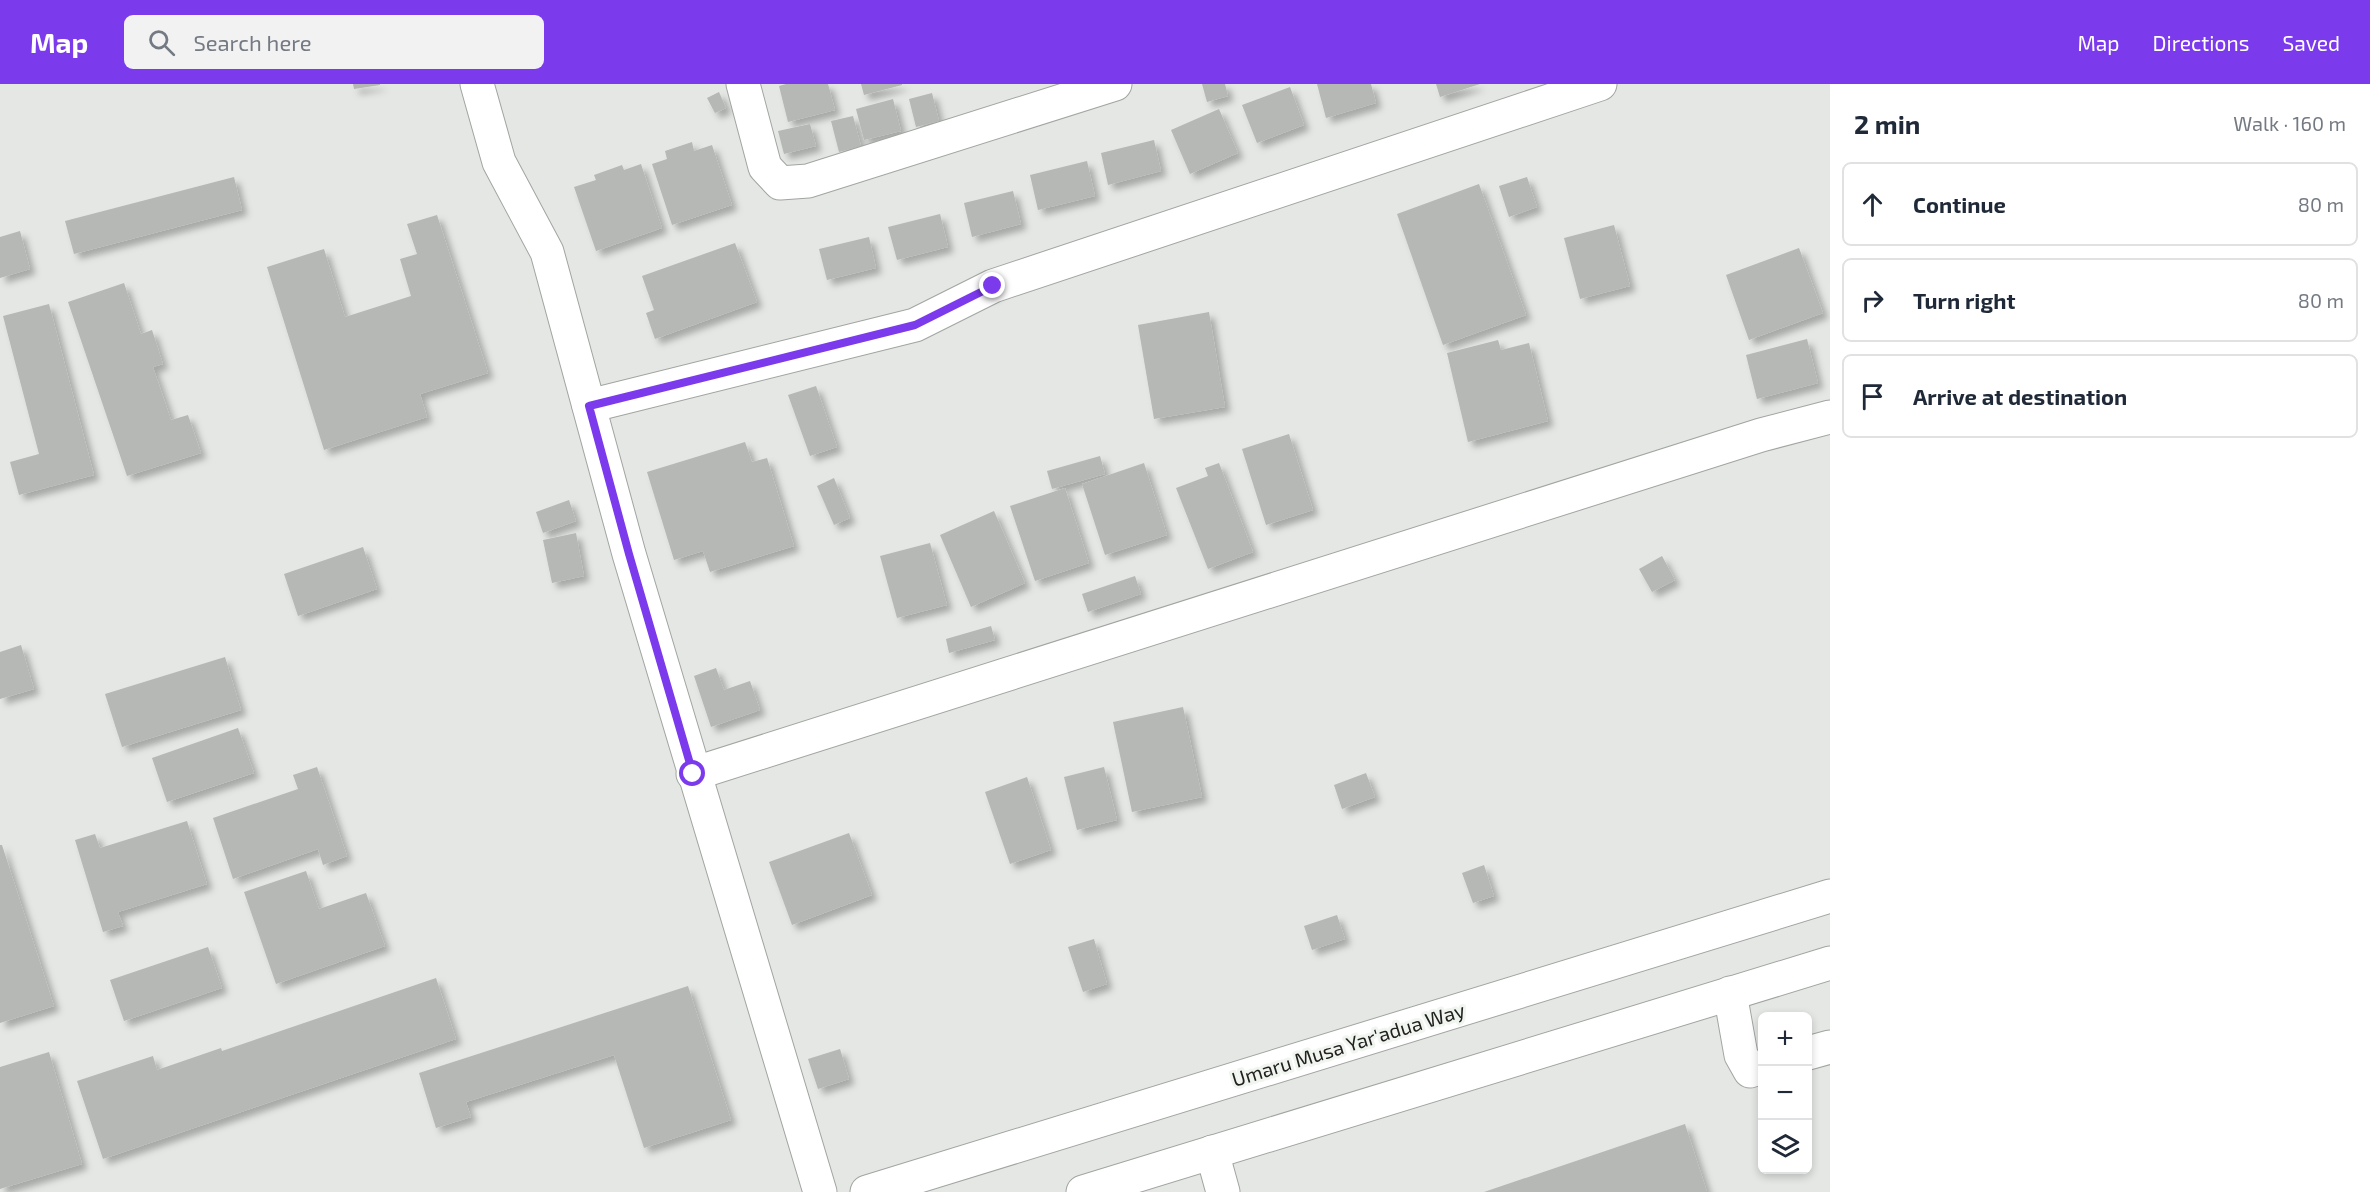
<!DOCTYPE html>
<meta charset="utf-8">
<style>
body{margin:0;font-family:"Exo 2",sans-serif;background:#f2f2f3;color:#1f2937}
.controls{position:absolute;right:18px;bottom:18px;display:grid;overflow:hidden;border-radius:9px;box-shadow:0 3px 9px #0003}
.controls button{width:54px;height:54px;display:grid;place-items:center;padding:0;border:0;border-bottom:2px solid #e0e1e3;background:#fff;color:#1f2937;font:30px sans-serif}
.stop{position:absolute;width:18px;height:18px;margin:-14px;border:4px solid #7c3aed;border-radius:50%;background:#fff}
.stop.end{background:#7c3aed;border-color:#fff;box-shadow:0 2px 6px #0008}
.list{margin:0;padding:0;list-style:none}
h2{display:flex;justify-content:space-between;align-items:center;height:78px;margin:0;padding:0 24px;font-size:26px}
h2 small{font-size:20px;font-weight:400;color:#747a83}
.list li{display:grid;grid-template-columns:39px 1fr auto;gap:18px;align-items:center;box-sizing:border-box;height:84px;margin:0 12px 12px;padding:0 12px;border:2px solid #e0e1e3;border-radius:9px}
.list b{display:block;font-size:22px;white-space:nowrap}
.list em{font-size:20px;font-style:normal;color:#747a83}
.icon{flex:none;width:33px;height:33px;fill:none;stroke:currentColor;stroke-width:2;stroke-linecap:round;stroke-linejoin:round}
.map{position:relative;flex:none;width:1830px;height:1108px;overflow:hidden}
header{display:flex;align-items:center;gap:36px;box-sizing:border-box;height:84px;padding:0 30px;background:#7c3aed;color:#fff}
header strong{font-size:28px}
nav{display:flex;gap:33px;margin-inline-start:auto;font-size:21px}
.search{width:420px;height:54px;background:#f2f2f3;display:flex;align-items:center;gap:15px;box-sizing:border-box;padding:0 21px;border-radius:9px;color:#747a83;font-size:22px}
main{display:flex}
aside{flex:1;background:#fff}
.map>svg:first-child{display:block}
</style>
<header>
<strong>Map</strong>
<div class="search"><svg class="icon" aria-label="search" viewBox="0 0 24 24"><circle cx="10" cy="10" r="6"/><path d="M15 15l6 6"/></svg>Search here</div>
<nav><a>Map</a><a>Directions</a><a>Saved</a></nav>
</header>
<main>
<div class="map">
<svg width="1830" height="1108" viewBox="0 0 1830 1108">
<defs>
<filter id="shadow"><feDropShadow dx="5.5" dy="5.5" stdDeviation="3" flood-color="#0004"/></filter>
</defs>
<rect width="100%" height="100%" fill="#e4e7e3"/>
<g fill="#b5b8b4" filter="url(#shadow)">
<polygon points="353,0 380,0 380,1 354,5"/>
<polygon points="786,0 828,0 835,26 788,38 779,2"/>
<polygon points="861,0 902,0 902,1 864,11"/>
<polygon points="1202,0 1225,0 1228,12 1207,18"/>
<polygon points="1317,0 1371,0 1376,19 1326,34"/>
<polygon points="1436,0 1480,0 1440,13"/>
<polygon points="1290,3 1304,41 1257,59 1242,21"/>
<polygon points="719,8 726,24 715,29 707,14"/>
<polygon points="932,9 939,37 916,43 909,15"/>
<polygon points="893,15 901,47 864,56 856,25"/>
<polygon points="1219,25 1238,69 1190,90 1171,46"/>
<polygon points="853,32 861,62 839,68 831,37"/>
<polygon points="810,40 816,62 784,70 778,47"/>
<polygon points="1154,56 1161,87 1108,101 1101,69"/>
<polygon points="692,58 694,67 712,61 732,121 672,141 652,80 667,75 665,67"/>
<polygon points="1087,77 1095,112 1038,126 1030,91"/>
<polygon points="641,80 662,144 596,167 574,103 596,96 594,91 622,81 624,86"/>
<polygon points="234,93 242,126 74,170 65,137"/>
<polygon points="1527,93 1537,123 1509,133 1499,102"/>
<polygon points="1479,100 1526,231 1443,261 1397,130"/>
<polygon points="1013,107 1021,140 972,153 964,119"/>
<polygon points="940,130 948,163 897,176 888,143"/>
<polygon points="437,131 488,289 420,310 427,333 324,366 267,183 324,165 345,233 411,212 400,175 417,170 407,140"/>
<polygon points="1614,141 1630,202 1580,215 1564,154"/>
<polygon points="20,147 30,185 0,194 0,153"/>
<polygon points="869,153 876,184 827,196 819,165"/>
<polygon points="735,159 757,218 655,255 646,229 654,226 642,192"/>
<polygon points="1799,164 1823,229 1749,256 1726,191"/>
<polygon points="124,199 141,250 152,246 163,280 153,283 171,336 188,331 201,369 127,392 68,218"/>
<polygon points="49,220 94,391 19,411 10,378 39,370 3,232"/>
<polygon points="1209,228 1225,323 1154,335 1138,241"/>
<polygon points="1807,255 1818,299 1757,315 1746,271"/>
<polygon points="1498,256 1501,266 1529,259 1548,337 1468,358 1447,269"/>
<polygon points="816,302 837,363 810,372 788,311"/>
<polygon points="1289,350 1313,426 1266,441 1242,365"/>
<polygon points="745,358 752,378 767,374 794,462 710,488 703,467 674,476 647,388"/>
<polygon points="1100,372 1105,390 1052,405 1047,387"/>
<polygon points="1144,379 1167,451 1105,471 1082,400"/>
<polygon points="1219,379 1253,468 1208,485 1176,404 1208,392 1205,384"/>
<polygon points="834,394 850,434 834,441 817,402"/>
<polygon points="1065,404 1089,479 1035,497 1010,422"/>
<polygon points="569,416 576,437 543,449 536,428"/>
<polygon points="994,427 1025,499 971,523 940,451"/>
<polygon points="576,449 584,492 552,499 543,456"/>
<polygon points="930,459 947,521 897,534 880,472"/>
<polygon points="363,463 377,505 298,532 284,490"/>
<polygon points="1662,472 1675,496 1652,508 1639,485"/>
<polygon points="1135,492 1141,510 1088,528 1082,510"/>
<polygon points="991,542 995,556 949,569 946,555"/>
<polygon points="21,561 34,605 0,615 0,568"/>
<polygon points="225,573 241,626 122,663 105,610"/>
<polygon points="716,584 724,606 750,597 760,626 711,643 694,592"/>
<polygon points="1183,623 1202,713 1132,728 1113,638"/>
<polygon points="238,644 254,689 167,718 152,674"/>
<polygon points="317,683 347,772 323,781 318,765 233,795 213,734 298,705 293,691"/>
<polygon points="1104,683 1117,736 1077,746 1064,693"/>
<polygon points="1366,689 1375,713 1342,725 1334,701"/>
<polygon points="1027,693 1051,766 1010,780 985,708"/>
<polygon points="187,737 207,800 118,828 123,842 103,848 75,756 95,750 100,764"/>
<polygon points="849,749 872,811 792,841 769,778"/>
<polygon points="0,761 2,761 54,922 0,939"/>
<polygon points="1484,781 1494,812 1473,819 1462,789"/>
<polygon points="306,787 319,825 366,809 385,862 276,900 244,808"/>
<polygon points="1337,831 1345,855 1312,866 1304,842"/>
<polygon points="1094,855 1107,900 1083,908 1068,863"/>
<polygon points="208,863 222,904 124,937 110,896"/>
<polygon points="436,894 456,955 103,1075 77,997 153,972 157,986 221,964 222,967"/>
<polygon points="688,902 731,1036 644,1064 614,971 466,1018 471,1033 436,1044 419,989"/>
<polygon points="840,965 849,995 818,1005 808,975"/>
<polygon points="49,968 82,1080 0,1105 0,983"/>
<polygon points="1685,1040 1707,1108 1484,1108"/>
</g>
<g fill="none" stroke-linecap="round" stroke-linejoin="round">
<g stroke="#a1a5a0" stroke-width="35">
<g id="minor">
<polyline points="477,0 499,78 547,168 629,470 820,1108"/>
<polyline points="743,0 765,83 780,99 808,97 1115,0"/>
<polyline points="589,322 915,241 993,202 1600,0"/>
<polyline points="693,690 1761,351 1830,333"/>
<polyline points="1730,909 1741,971 1750,987 1762,983"/>
<polyline points="1808,969 1830,963"/>
<polyline points="1212,1068 1223,1108"/>
</g>
</g>
<g stroke="#a1a5a0" stroke-width="35">
<g id="major">
<polyline points="867,1108 1830,812"/>
<polyline points="1083,1108 1830,879"/>
</g>
</g>
<use href="#minor" stroke="#fff" stroke-width="33"/>
<use href="#major" stroke="#fff" stroke-width="33"/>
</g>
<g fill="none" stroke-linecap="round" stroke-linejoin="round">
<polyline stroke="#7c3aed" stroke-width="8" points="693,690 629,470 589,322 915,241 993,202"/>
</g>
<g text-anchor="middle" dominant-baseline="central" stroke-width="6" stroke-linejoin="round" paint-order="stroke">
<g font-size="20" fill="#212220" stroke="#f1f5f0">
<text transform="translate(1348 960) rotate(-17)">Umaru Musa Yar'adua Way</text>
</g>
</g>
</svg>
<div class="controls">
<button>+</button>
<button>−</button>
<button><svg class="icon" aria-label="layers" viewBox="0 0 24 24"><path d="M12 4l9 5-9 5-9-5zM3 14l9 5 9-5"/></svg></button>
</div>
<div class="stop" style="left:693px;top:690px"></div>
<div class="stop end" style="left:993px;top:202px"></div>
</div>
<aside>
<h2>2 min<small>Walk · 160 m</small></h2>
<ul class="list">
<li><svg class="icon" aria-label="ahead" viewBox="0 0 24 24"><path d="M12 20V5M6 11l6-6 6 6"/></svg><div><b>Continue</b></div><em>80 m</em></li>
<li><svg class="icon" aria-label="right" viewBox="0 0 24 24"><path d="M7 20v-9h11M14 6l5 5-5 5"/></svg><div><b>Turn right</b></div><em>80 m</em></li>
<li><svg class="icon" aria-label="arrive" viewBox="0 0 24 24"><path d="M6 21V4h12l-3 4 3 4H6"/></svg><div><b>Arrive at destination</b></div></li>
</ul>
</aside>
</main>
